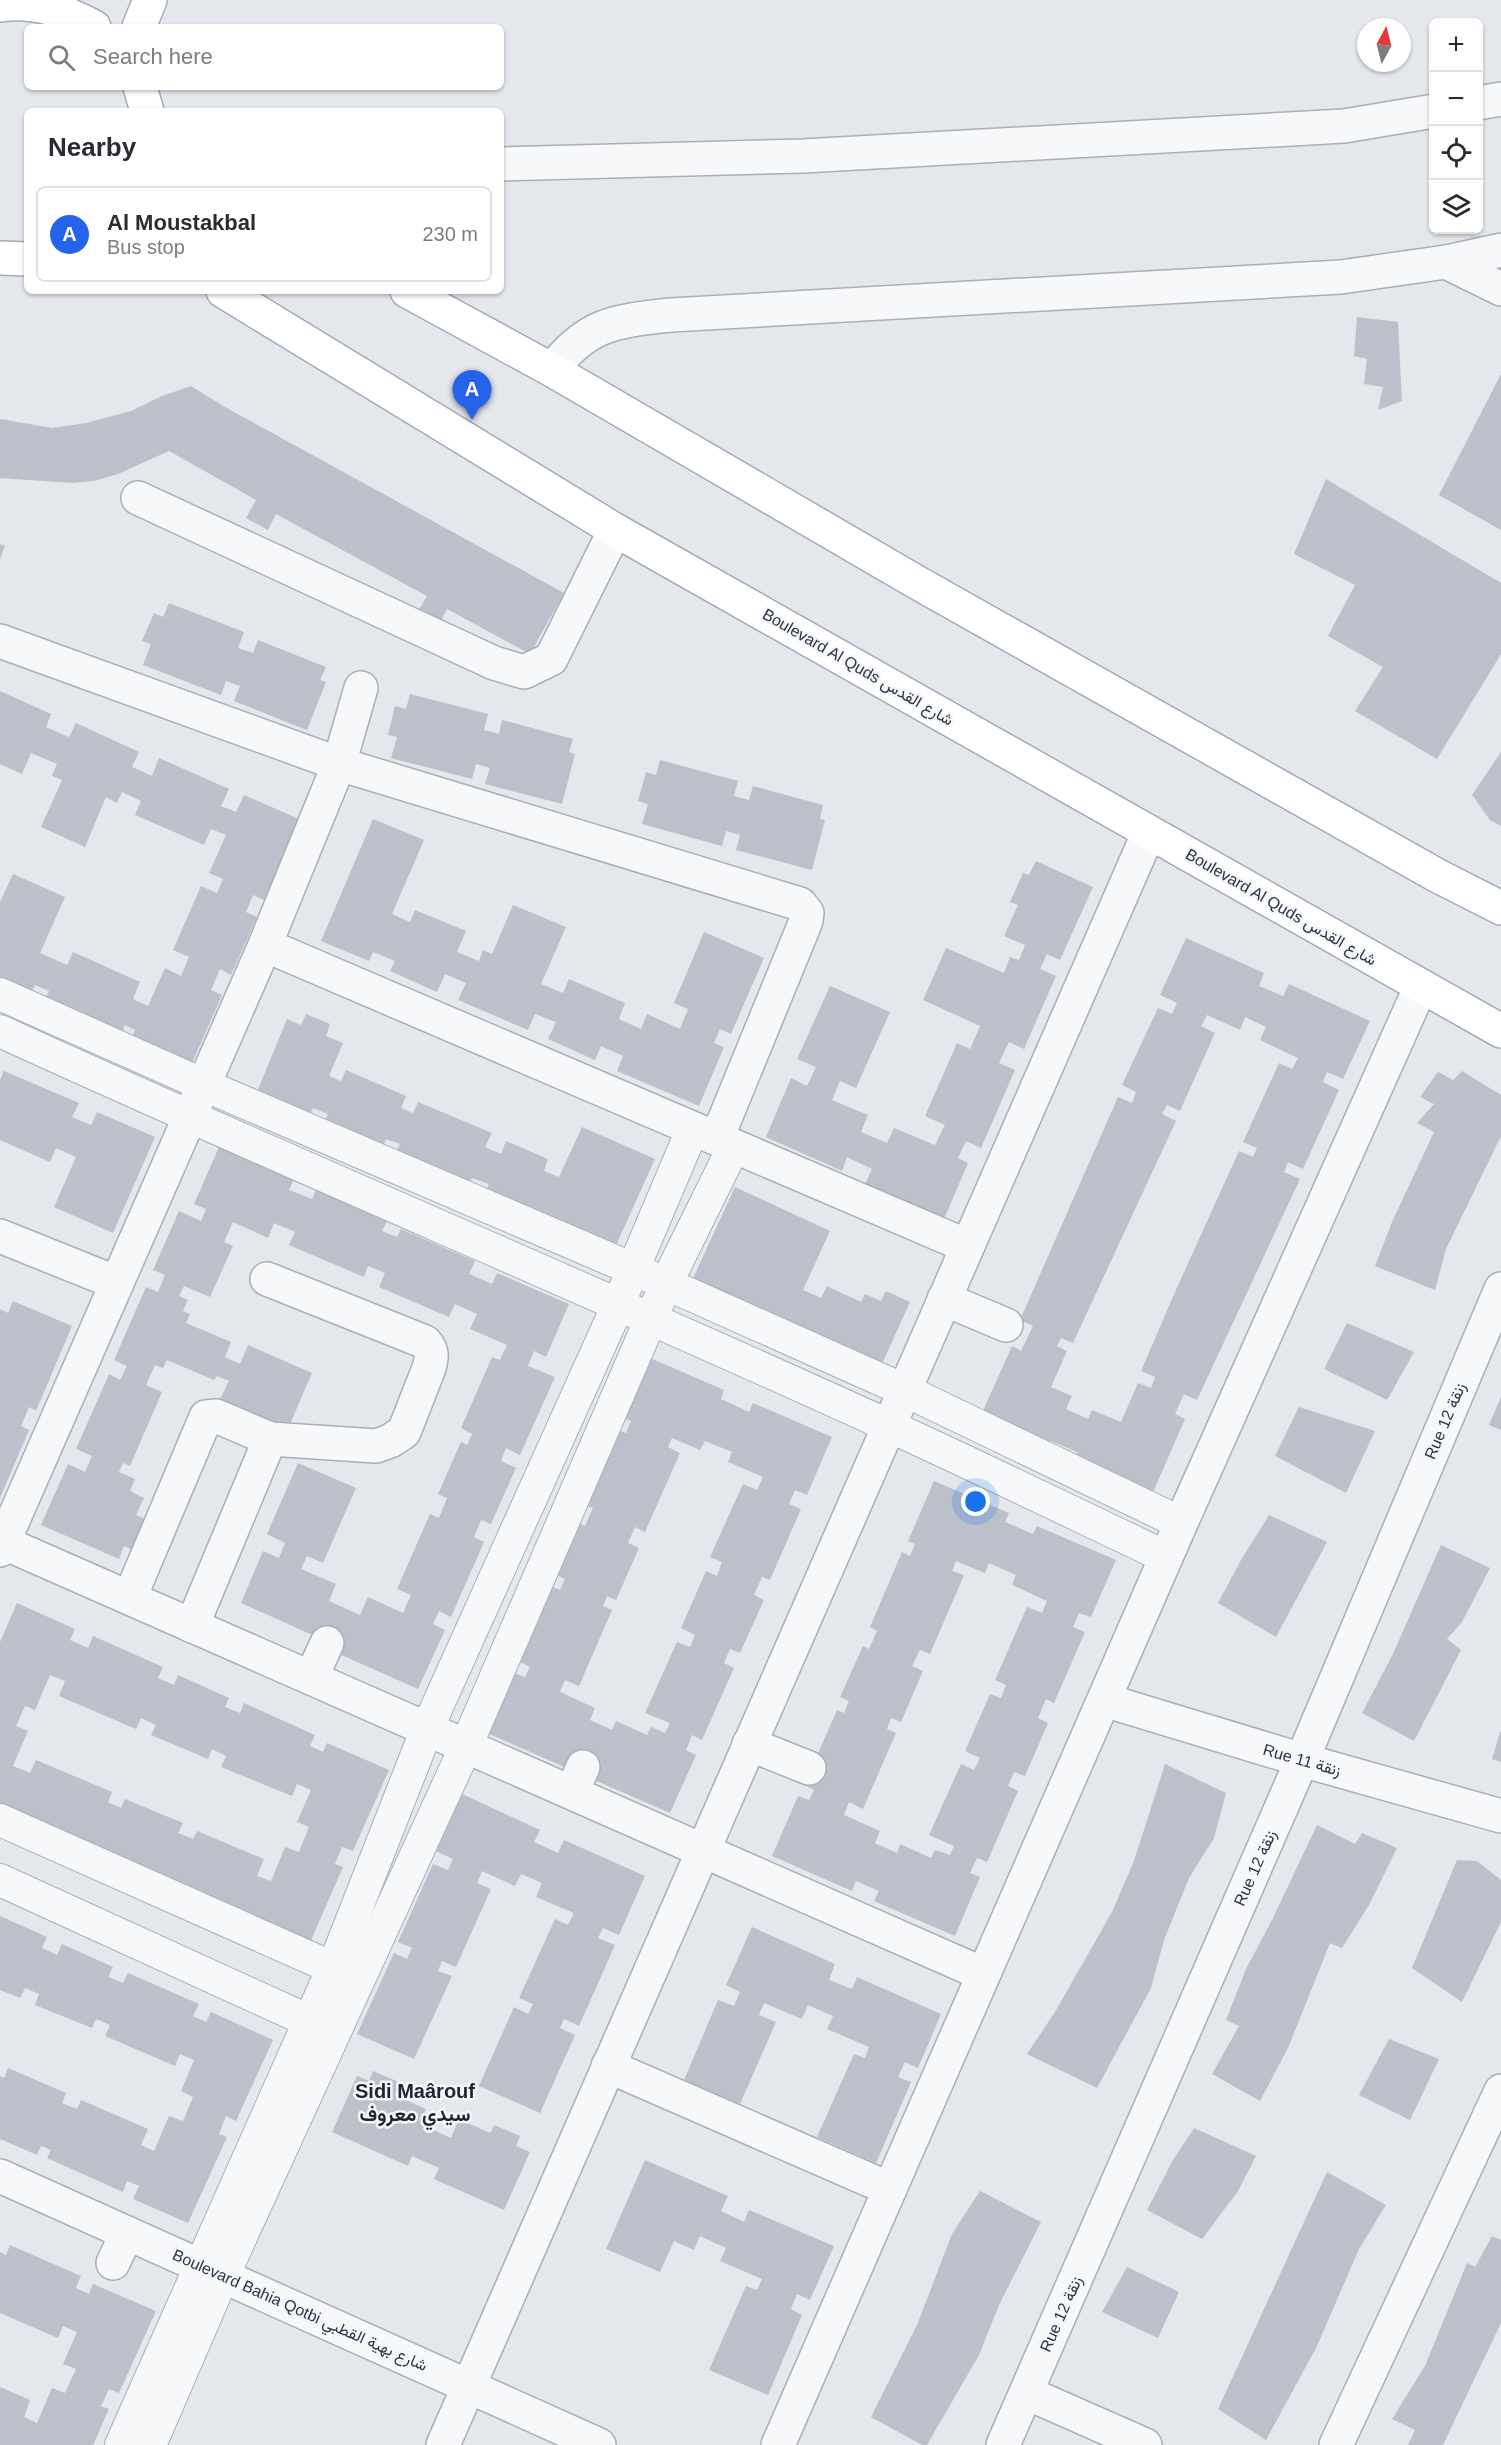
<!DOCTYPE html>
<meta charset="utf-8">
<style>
body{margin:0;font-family:Helvetica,Vazirmatn,sans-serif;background:#f7f7f7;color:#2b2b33}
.controls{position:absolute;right:18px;top:18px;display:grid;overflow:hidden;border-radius:9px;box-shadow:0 2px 4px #0004}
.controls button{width:54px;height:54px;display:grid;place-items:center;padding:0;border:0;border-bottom:2px solid #e1e1e2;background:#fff;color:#2b2b33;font:30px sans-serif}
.compass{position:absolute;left:1357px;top:18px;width:54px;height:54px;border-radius:50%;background:#fff;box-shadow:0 2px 4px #0004;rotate:7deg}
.you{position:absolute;left:976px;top:1502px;width:21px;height:21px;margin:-15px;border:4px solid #fff;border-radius:50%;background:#1a73e8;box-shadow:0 0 0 9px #1a73e833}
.badge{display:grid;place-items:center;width:39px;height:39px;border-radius:50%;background:#2563eb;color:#fff;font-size:20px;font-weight:700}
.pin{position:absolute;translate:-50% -50px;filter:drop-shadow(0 2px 3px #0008)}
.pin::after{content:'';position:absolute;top:32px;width:21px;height:18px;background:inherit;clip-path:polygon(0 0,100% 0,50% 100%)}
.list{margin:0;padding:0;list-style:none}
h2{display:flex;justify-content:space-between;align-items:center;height:78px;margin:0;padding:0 24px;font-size:26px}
h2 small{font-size:20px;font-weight:400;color:#7c7c81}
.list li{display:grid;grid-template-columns:39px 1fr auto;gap:18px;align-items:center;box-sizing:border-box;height:96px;margin:0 12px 12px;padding:0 12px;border:2px solid #e1e1e2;border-radius:9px}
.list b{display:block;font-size:22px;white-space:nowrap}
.list p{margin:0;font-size:20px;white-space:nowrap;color:#7c7c81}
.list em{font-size:20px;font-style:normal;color:#7c7c81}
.icon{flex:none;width:33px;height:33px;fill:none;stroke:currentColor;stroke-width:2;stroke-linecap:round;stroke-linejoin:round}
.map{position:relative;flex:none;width:1501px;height:2445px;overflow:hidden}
.search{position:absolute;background:#fff;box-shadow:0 2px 4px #0004;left:24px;top:24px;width:480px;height:66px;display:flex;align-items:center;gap:15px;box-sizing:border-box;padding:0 21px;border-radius:9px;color:#7c7c81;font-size:22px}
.panel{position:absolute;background:#fff;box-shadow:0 2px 4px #0004;left:24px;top:108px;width:480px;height:186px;border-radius:9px}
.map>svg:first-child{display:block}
</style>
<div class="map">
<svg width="1501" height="2445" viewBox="0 0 1501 2445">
<rect width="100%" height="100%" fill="#e4e7ec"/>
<g fill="#bbc0ca" fill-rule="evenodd">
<polygon points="1357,317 1398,322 1402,401 1378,410 1383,387 1364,384 1367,359 1354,356"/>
<polygon points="1501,374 1501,530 1439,495"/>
<polygon points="191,386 223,406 564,593 530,654 447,609 438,626 416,615 427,596 276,514 268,530 246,518 256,500 169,451 118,474 94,481 73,483 0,478 0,419 52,428 86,423 131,411 162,396"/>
<polygon points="1326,479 1501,583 1501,654 1437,759 1355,711 1383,667 1328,636 1355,585 1294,554"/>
<polygon points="0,544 5,546 0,559"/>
<polygon points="169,603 244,632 238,648 253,653 258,640 326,667 320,680 326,682 307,730 234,701 240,686 226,681 221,695 143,665 151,644 142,641 154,613 163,617"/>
<polygon points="0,691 51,714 46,727 69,737 76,723 139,752 132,767 152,776 159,758 229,789 221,806 236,812 244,795 299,819 264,900 253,895 246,912 257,917 231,975 220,969 211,990 222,995 189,1070 129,1044 135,1030 125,1025 119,1039 43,1005 49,991 35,985 28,1000 0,988 0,902 13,874 65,897 40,953 67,965 73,952 140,982 133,999 148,1006 165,968 181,976 189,957 173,950 201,886 217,893 223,879 209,873 226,835 211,829 204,845 135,815 141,801 122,792 117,803 106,797 85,847 41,827 62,780 52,776 57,764 31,753 22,774 0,764"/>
<polygon points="410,694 488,714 484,730 499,734 502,720 573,739 569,752 575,754 562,804 485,784 490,768 476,764 472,779 391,758 397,737 388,735 395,706 406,709"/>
<polygon points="1501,752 1501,826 1490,820 1472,795"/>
<polygon points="660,760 738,781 734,796 749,800 753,786 823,805 820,819 825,820 812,870 736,850 740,835 726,831 722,846 642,824 648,804 638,801 646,772 656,775"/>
<polygon points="373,819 424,840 392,914 410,922 415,910 466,931 457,952 479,961 483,950 492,954 513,905 566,927 541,984 563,993 569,979 625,1003 619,1019 641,1029 647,1014 680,1029 688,1009 674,1003 704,932 764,958 731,1034 720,1029 714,1043 724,1047 699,1106 617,1071 623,1056 601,1046 595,1060 548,1039 556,1022 535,1014 528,1030 458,1000 466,983 445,974 437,992 390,971 395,961 373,952 369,961 321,941"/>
<polygon points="1036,861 1093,887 1060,960 1047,954 1040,969 1056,976 1024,1049 1009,1042 999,1063 1015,1070 981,1148 966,1141 958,1158 968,1163 944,1219 865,1184 872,1169 847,1157 842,1171 766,1137 791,1078 807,1086 816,1067 797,1059 830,986 890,1012 856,1088 840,1081 832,1100 868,1115 861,1132 887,1143 894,1128 935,1145 945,1125 925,1116 957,1043 970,1049 980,1026 923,1000 946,948 1004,973 1010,957 1019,960 1025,945 1004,936 1018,905 1010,902 1023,873 1029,875"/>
<path d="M1186,938L1264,973L1259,986L1283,996L1289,984L1370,1021L1343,1079L1327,1072L1323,1082L1339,1090L1303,1169L1288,1162L1284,1172L1300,1179L1197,1400L1184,1394L1175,1414L1185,1419L1150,1499L1071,1464L1077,1452L1051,1441L1045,1454L977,1424L1012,1346L1021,1351L1033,1326L1020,1320L1118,1097L1132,1103L1136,1092L1122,1085L1158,1008L1172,1014L1177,1003L1160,995ZM1207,1015L1240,1030L1245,1017L1266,1027L1260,1040L1298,1058L1292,1069L1279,1063L1243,1142L1257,1148L1253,1157L1239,1151L1175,1292L1141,1371L1155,1377L1151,1388L1138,1383L1121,1422L1092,1410L1088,1419L1066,1409L1072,1396L1051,1387L1067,1351L1057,1346L1061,1338L1073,1343L1176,1121L1162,1114L1167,1105L1180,1111L1215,1033L1201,1026Z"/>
<polygon points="306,1014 330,1024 326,1036 343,1043 329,1076 341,1081 346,1070 406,1096 401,1108 413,1113 418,1102 492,1133 485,1147 501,1154 506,1141 548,1159 544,1171 559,1177 582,1127 655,1159 613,1252 482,1200 489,1184 472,1178 467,1191 393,1160 400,1144 386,1139 379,1154 321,1130 328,1114 313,1108 307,1122 254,1099 287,1019 301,1025"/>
<polygon points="4,1071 79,1103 72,1117 91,1125 97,1112 155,1137 113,1233 54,1207 76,1157 56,1148 50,1162 0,1140 0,1080"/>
<polygon points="1462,1071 1501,1095 1501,1136 1446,1249 1435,1290 1375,1266 1392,1222 1434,1132 1417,1123 1434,1104 1420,1097 1438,1072 1453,1080"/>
<polygon points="219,1147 294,1179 289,1190 312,1199 316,1190 387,1221 382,1231 397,1237 401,1229 475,1261 469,1274 492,1284 497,1273 569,1304 546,1357 534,1351 528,1366 555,1377 520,1455 506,1448 501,1461 516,1468 491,1524 481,1520 474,1537 484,1542 451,1617 439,1611 433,1624 445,1630 418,1689 339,1654 345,1640 320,1630 317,1637 241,1603 263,1551 279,1558 285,1543 267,1534 298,1463 356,1488 323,1563 307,1556 301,1569 336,1584 329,1601 360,1615 368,1597 403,1613 411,1595 397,1589 430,1514 439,1518 447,1498 438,1494 461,1442 467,1445 472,1434 461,1428 492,1357 500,1360 507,1345 470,1329 477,1314 455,1304 449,1317 379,1287 385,1273 368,1266 364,1277 289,1245 295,1232 274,1223 268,1238 233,1222 224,1242 233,1246 210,1297 184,1286 179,1296 188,1300 183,1311 190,1314 186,1323 231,1342 225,1357 240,1364 248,1345 312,1373 287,1431 219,1401 229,1381 217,1376 214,1380 167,1360 163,1368 155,1365 146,1385 162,1392 130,1466 123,1463 119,1472 135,1479 130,1491 144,1498 136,1515 152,1522 139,1553 124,1546 119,1559 41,1525 68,1464 85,1472 92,1456 76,1449 109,1374 120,1380 127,1366 114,1360 146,1287 158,1292 165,1275 153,1270 179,1211 201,1221 206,1209 194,1204"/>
<polygon points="735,1187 830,1231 803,1290 821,1298 827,1286 861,1302 865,1294 881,1301 886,1291 910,1302 878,1373 689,1287"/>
<polygon points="13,1301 72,1326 36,1411 29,1407 21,1426 29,1430 0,1498 0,1309 8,1313"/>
<polygon points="1347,1323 1414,1352 1387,1400 1324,1369"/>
<path d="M650,1358L724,1390L721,1399L749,1412L753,1403L832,1437L807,1495L795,1490L789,1504L801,1509L770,1580L762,1577L754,1595L764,1600L740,1653L730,1649L724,1663L734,1668L702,1740L692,1735L686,1750L696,1755L670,1813L487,1733L514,1673L525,1677L530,1667L520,1662L553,1587L560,1590L565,1579L556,1575L579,1523L585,1526L593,1508L585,1505L618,1430L626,1433L631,1421L624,1418ZM672,1438L700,1450L705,1441L732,1452L728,1462L763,1477L757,1490L743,1484L710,1557L722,1562L717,1576L706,1571L681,1628L695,1635L690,1647L677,1642L645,1713L670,1723L665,1733L651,1727L647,1735L616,1721L612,1730L590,1720L595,1708L560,1692L565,1680L579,1686L612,1610L603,1606L607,1596L616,1600L639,1548L628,1543L635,1527L645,1532L680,1453L668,1447Z"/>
<polygon points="1501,1397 1501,1430 1489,1425"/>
<polygon points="1299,1407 1375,1431 1346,1493 1275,1456"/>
<path d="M934,1481L1009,1513L1005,1522L1033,1534L1037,1526L1116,1560L1091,1617L1079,1613L1073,1627L1085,1632L1054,1703L1046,1699L1038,1718L1048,1723L1025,1776L1014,1772L1008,1786L1018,1791L987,1862L977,1858L970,1873L980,1877L955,1936L874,1901L879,1891L856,1881L852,1891L772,1856L798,1796L809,1800L814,1790L804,1785L837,1710L844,1713L849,1701L840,1697L863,1646L869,1649L877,1631L870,1627L902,1552L910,1556L915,1544L908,1541ZM956,1561L985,1573L989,1563L1016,1575L1012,1585L1047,1601L1042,1613L1027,1607L995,1680L1006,1685L1001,1698L990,1694L965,1751L980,1758L974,1770L961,1764L929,1835L954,1846L950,1855L935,1850L931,1858L900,1844L897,1853L875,1843L880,1831L844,1815L849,1802L863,1809L896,1733L887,1729L891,1718L901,1722L923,1671L912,1666L920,1650L930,1654L964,1575L952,1571Z"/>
<polygon points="1269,1515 1327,1542 1276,1637 1218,1603 1241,1560"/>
<polygon points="1441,1545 1490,1568 1462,1622 1447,1639 1461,1650 1414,1741 1362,1713 1392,1656"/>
<path d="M17,1603L75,1629L70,1640L88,1648L93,1636L163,1667L158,1678L174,1685L178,1675L229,1698L225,1707L240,1713L244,1703L315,1735L310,1746L323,1752L327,1743L389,1770L353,1851L342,1847L335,1864L343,1867L305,1954L0,1815V1642ZM50,1675L65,1681L59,1696L136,1729L141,1718L156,1725L151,1735L208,1759L212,1749L226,1756L221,1767L292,1796L297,1784L311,1790L297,1822L309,1827L299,1852L285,1847L271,1881L257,1876L264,1859L197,1831L193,1839L178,1833L183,1823L125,1799L121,1808L108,1802L112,1792L36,1760L30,1773L13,1766L28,1731L16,1726L25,1706L35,1710Z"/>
<polygon points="1500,1732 1501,1732 1501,1762 1492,1759"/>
<polygon points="1165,1764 1226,1793 1214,1838 1189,1878 1164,1940 1151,1988 1097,2088 1027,2054 1055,2012 1112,1912 1134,1861"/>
<polygon points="462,1794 540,1830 534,1842 558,1853 564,1840 645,1876 619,1935 603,1928 598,1938 615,1945 579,2026 564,2019 560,2028 575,2035 540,2113 479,2086 514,2007 528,2014 533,2004 519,1998 555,1919 568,1925 574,1913 536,1897 542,1883 521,1874 515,1886 482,1871 477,1883 491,1889 456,1967 442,1961 438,1971 452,1976 414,2059 357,2034 394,1953 407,1959 412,1948 398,1942 433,1864 448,1870 453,1859 435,1851"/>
<polygon points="1317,1825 1355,1844 1362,1833 1397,1848 1369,1905 1342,1948 1330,1943 1288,2048 1260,2101 1212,2074 1239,2026 1226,2020 1246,1969 1272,1920"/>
<polygon points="1457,1860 1477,1861 1501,1880 1501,1922 1462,2002 1412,1968"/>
<polygon points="0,1916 47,1937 42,1948 57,1955 62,1944 113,1967 108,1977 123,1983 128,1973 199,2004 193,2016 206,2022 211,2012 273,2040 236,2121 226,2116 219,2134 227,2137 188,2223 133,2199 139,2186 127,2181 123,2192 47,2158 51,2150 41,2146 37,2155 0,2139 0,2076 4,2078 8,2068 66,2093 62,2103 77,2109 81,2100 148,2129 141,2145 154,2151 169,2116 183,2121 193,2097 181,2091 194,2060 180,2054 175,2066 105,2036 110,2025 96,2019 92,2028 35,2005 39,1994 25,1988 20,1998 0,1990"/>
<polygon points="752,1927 835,1964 829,1980 852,1989 857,1977 941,2014 918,2068 905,2062 898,2077 911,2082 876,2163 817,2137 854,2054 865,2058 869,2047 827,2029 833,2016 808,2005 802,2019 764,2003 759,2015 776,2022 740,2104 684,2080 718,2000 734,2006 740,1992 726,1985"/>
<polygon points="1389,2039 1439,2059 1410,2120 1359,2095"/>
<polygon points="373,2071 401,2083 395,2095 426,2109 420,2124 451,2138 459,2119 490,2133 494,2125 520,2136 516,2146 530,2152 504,2210 434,2179 439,2168 412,2156 408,2166 332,2132 357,2076 369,2081"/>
<polygon points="1194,2128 1256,2156 1238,2191 1202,2239 1147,2210 1173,2160"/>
<polygon points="645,2160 728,2196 721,2211 744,2222 749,2210 834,2246 810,2300 797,2294 791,2309 802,2315 768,2395 709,2370 746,2286 757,2290 762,2279 720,2261 726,2248 700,2236 694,2250 674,2241 660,2272 606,2249"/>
<polygon points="1327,2172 1386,2205 1359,2249 1317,2346 1266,2440 1218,2409"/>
<polygon points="980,2191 1041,2222 999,2305 979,2355 927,2445 922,2445 871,2417 917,2325 952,2234"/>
<polygon points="1492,2236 1501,2240 1501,2323 1443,2445 1408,2445 1415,2430 1392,2419 1425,2366 1467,2263 1475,2267"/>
<polygon points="10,2245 81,2276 76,2288 89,2294 93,2284 156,2311 119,2393 109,2389 101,2406 109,2409 93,2445 0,2445 0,2387 30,2400 24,2417 37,2423 52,2388 65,2393 76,2369 63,2364 77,2332 63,2326 58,2338 0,2313 0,2252 6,2255"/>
<polygon points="1127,2267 1179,2292 1158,2338 1102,2312"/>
</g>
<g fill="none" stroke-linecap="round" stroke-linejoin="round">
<g stroke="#a9aeb7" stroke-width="34">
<g id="pedestrian">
<polyline points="0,994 204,1085 633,1269 904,1390 1181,1523"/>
<path d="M0,1031C294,1166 593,1290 887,1425C981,1468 1073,1513 1166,1557"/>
<polyline points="0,1820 333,1968"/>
<polyline points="0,1880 309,2021"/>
<polyline points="121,2445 333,1968 427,1729 618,1305 693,1128"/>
<polyline points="150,2445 223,2276 466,1746 666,1284 734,1146"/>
</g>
</g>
<g stroke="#a9aeb7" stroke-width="36">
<g id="minor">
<polyline points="1478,103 1501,99"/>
<polyline points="501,164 803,156 1344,126 1434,111"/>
<polyline points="1446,262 1501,289"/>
<path d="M552,370C587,323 616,321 671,315L1341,277L1446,262L1501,250"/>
<polyline points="138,498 494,663 524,672 551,659 615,530"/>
<polyline points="0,641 339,764 800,904 807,913 806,921 717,1138"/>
<polyline points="265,945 967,1246"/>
<polyline points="0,1236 117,1283"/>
<polyline points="944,1299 1006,1325"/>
<polyline points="0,1541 983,1974"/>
<polyline points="0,1550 265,945 339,764 361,688"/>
<path d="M130,1597L206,1417L216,1416L270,1439L376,1446L390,1441L404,1432L429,1368C432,1357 433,1351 425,1342L267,1279"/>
<polyline points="192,1626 270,1439"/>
<polyline points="311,1678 327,1643"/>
<polyline points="1104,1700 1302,1760 1501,1816"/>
<polyline points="749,1744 809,1768"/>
<polyline points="572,1792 583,1767"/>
<polyline points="608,2066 890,2189"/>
<polyline points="0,2176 599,2445"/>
<polyline points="113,2263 127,2233"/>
<polyline points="1027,2393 1145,2445"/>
<polyline points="443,2445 1149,832"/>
<polyline points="778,2445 1181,1523 1421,986"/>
<polyline points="1003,2445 1302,1760 1501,1289"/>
<polyline points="1336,2445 1501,2091"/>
</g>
</g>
<g stroke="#a9aeb7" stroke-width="36">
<polyline id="secondary" points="139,27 150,0"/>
</g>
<g stroke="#a3abb8" stroke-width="36">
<g id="primary">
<path d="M0,5C35,0 64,11 94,27"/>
<polyline points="140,87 147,111"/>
<polyline points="0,258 27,259"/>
<polyline points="223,291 615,530 1501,1031"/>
<polyline points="407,291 552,370 918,583 1438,876 1501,908"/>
</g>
</g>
<use href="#pedestrian" stroke="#f7f8fa" stroke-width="32"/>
<use href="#minor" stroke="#f7f8fa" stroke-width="33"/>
<use href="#secondary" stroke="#fff" stroke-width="33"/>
<use href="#primary" stroke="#fff" stroke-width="33"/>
</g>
<g text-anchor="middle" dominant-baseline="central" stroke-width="5" stroke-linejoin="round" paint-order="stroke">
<g font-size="16" fill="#2b3445" stroke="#f4f6f9">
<text transform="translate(858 667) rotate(30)">Boulevard Al Quds شارع القدس</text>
<text transform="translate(1281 907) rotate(30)">Boulevard Al Quds شارع القدس</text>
<text transform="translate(1445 1421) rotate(-67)">Rue 12 زنقة</text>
<text transform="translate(1302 1760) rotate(16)">Rue 11 زنقة</text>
<text transform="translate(1255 1868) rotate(-66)">Rue 12 زنقة</text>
<text transform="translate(300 2310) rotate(24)">Boulevard Bahia Qotbi شارع بهية القطبي</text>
<text transform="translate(1061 2314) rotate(-66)">Rue 12 زنقة</text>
</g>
<g font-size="20" font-weight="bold" fill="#1d2536" stroke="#f4f6f9">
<text x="415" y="2091">Sidi Maârouf<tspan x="415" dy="23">سيدي معروف</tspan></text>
</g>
</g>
</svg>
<div class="controls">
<button>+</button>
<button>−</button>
<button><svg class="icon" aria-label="locate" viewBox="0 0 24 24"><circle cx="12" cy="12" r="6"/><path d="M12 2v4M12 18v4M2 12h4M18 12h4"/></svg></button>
<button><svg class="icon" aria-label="layers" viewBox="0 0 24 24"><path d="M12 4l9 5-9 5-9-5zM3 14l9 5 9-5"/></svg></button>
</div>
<svg class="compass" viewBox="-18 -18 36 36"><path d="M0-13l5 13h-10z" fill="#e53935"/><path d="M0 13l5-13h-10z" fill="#7c7c81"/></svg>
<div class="you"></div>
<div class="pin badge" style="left:472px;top:420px">A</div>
<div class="search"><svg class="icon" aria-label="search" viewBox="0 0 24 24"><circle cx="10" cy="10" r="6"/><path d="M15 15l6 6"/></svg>Search here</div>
<section class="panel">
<h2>Nearby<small></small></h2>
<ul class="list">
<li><span class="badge">A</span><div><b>Al Moustakbal</b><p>Bus stop</p></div><em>230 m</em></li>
</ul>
</section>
</div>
